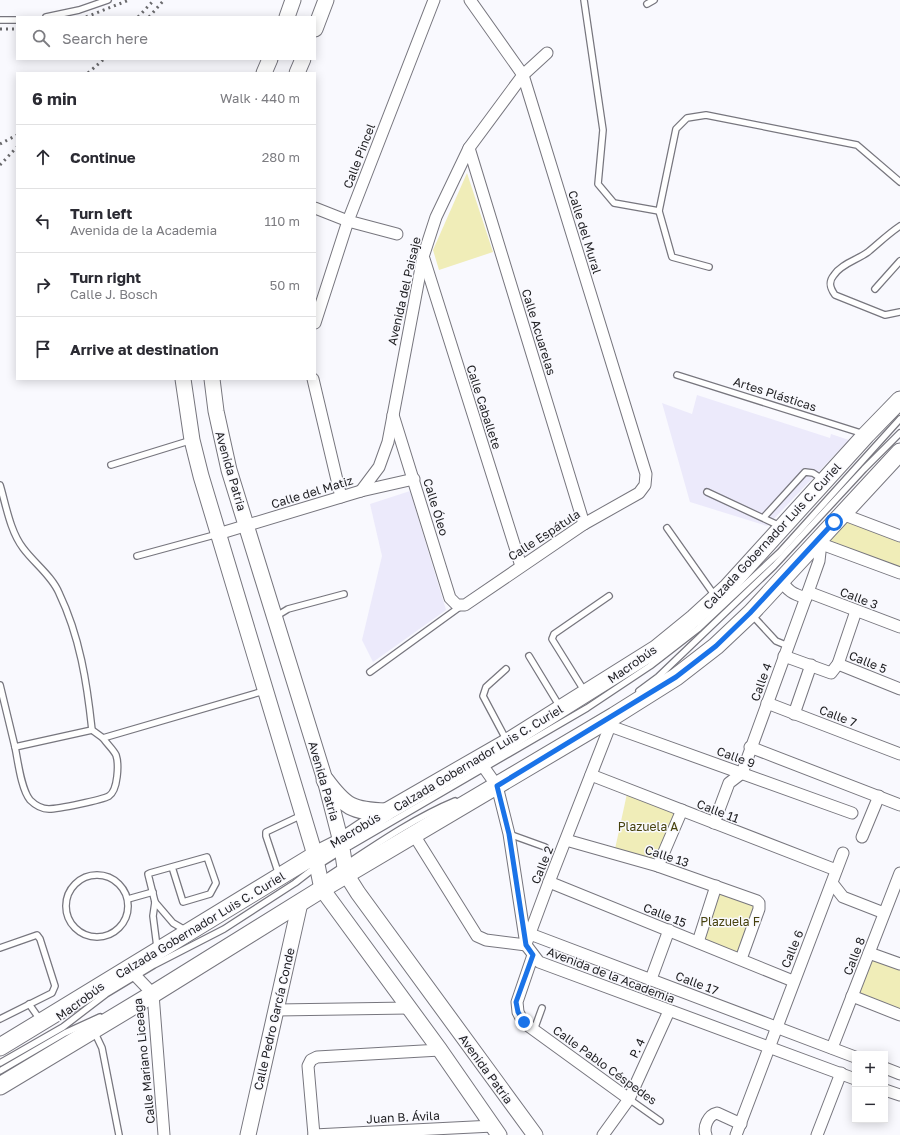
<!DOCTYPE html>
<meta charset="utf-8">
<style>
body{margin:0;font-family:"Golos Text",sans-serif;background:#f2f2f3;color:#2b2b33}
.controls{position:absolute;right:12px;bottom:12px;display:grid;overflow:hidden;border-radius:0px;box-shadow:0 2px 10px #0003}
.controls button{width:36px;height:36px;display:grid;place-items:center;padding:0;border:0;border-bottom:1px solid #e1e1e2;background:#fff;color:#2b2b33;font:20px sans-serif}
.stop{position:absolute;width:12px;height:12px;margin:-9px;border:3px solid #1a73e8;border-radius:50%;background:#fff}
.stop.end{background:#1a73e8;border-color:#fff;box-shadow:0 1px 4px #0008}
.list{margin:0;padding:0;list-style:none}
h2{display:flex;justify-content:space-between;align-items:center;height:52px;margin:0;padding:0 16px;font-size:17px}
h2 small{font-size:13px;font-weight:400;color:#7c7c81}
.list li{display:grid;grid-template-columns:26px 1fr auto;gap:12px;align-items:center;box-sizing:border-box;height:64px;padding:0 16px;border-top:1px solid #e1e1e2}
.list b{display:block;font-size:15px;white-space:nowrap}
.list p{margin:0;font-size:13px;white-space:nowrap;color:#7c7c81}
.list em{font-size:13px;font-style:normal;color:#7c7c81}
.icon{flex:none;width:22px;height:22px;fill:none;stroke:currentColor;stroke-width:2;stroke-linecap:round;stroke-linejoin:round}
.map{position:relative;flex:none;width:900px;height:1135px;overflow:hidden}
.search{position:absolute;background:#fff;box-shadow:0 2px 10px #0003;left:16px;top:16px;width:300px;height:44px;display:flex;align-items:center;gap:10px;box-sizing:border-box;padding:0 14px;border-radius:0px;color:#7c7c81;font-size:15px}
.panel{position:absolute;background:#fff;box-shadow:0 2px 10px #0003;left:16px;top:72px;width:300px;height:308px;border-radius:0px}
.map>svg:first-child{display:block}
</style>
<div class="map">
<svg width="900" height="1135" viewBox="0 0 900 1135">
<rect width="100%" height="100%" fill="#f9f9fe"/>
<g fill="#eceafb">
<polygon points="697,395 830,438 831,434 849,440 767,526 690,502 662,403 692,414"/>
<polygon points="410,491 446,610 373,662 362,640 382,556 370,504"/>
</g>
<g fill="#f0edb8">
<polygon points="467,173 493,252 439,270 433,250"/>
<polygon points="842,515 900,538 900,572 827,544"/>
<polygon points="628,789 682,810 663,864 615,849"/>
<polygon points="716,886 759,903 741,959 698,942"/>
<polygon points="869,953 900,964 900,1015 852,996"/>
</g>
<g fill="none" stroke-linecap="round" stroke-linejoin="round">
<g stroke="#77767e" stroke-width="8">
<g id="lane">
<polyline points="584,0 603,130 598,184 614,203 659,211"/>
<polyline points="647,4 654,0"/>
<polyline points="46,17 79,10 108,0"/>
<polyline points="0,20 17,20"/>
<path d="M900,226C888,234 879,243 868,252C857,260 841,264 834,275C828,282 830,288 835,295L885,315L900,312"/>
<polyline points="709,267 672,257 659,211 676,129 687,118 706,115 857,145 900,182"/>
<polyline points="875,289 900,261"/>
<polyline points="677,375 864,434"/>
<polyline points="111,465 192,440"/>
<path d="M0,485C6,505 10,531 23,548C34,563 52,576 59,593C80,637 87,683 92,730L103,738L264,691"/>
<polyline points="707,492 780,526"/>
<polyline points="764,517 805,472 813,473 822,479"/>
<polyline points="667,528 715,596"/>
<polyline points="137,556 218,534"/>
<polyline points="752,615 776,641 788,646"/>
<polyline points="275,617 288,609 344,594"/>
<polyline points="529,656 560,707"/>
<polyline points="506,669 486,687 483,696 507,741"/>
<polyline points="370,672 461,606"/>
<polyline points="0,685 15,747 92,730"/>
<polyline points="639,691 658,677 774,566 864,469 900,433"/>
<polyline points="585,692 552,639 554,634 609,596"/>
<path d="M15,747C18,761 21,789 30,800C35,805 42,809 49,809C58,809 102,800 109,796C118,790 119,764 116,755C113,749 107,744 103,738"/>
<polyline points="509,834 545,847"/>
<polyline points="350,846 587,708 650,666 699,628 780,552 900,419"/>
<circle cx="97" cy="906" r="31"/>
<polyline points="279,875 266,836 266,832 302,815"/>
<path d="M322,880C364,853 409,820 455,801"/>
<polyline points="128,899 153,892"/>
<polyline points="155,902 173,923 185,930"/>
<polyline points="157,947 153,916 155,902 148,874 150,873 207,857 216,883 210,894 183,902 172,867"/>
<polyline points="0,948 37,935 40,939 55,986 52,993 0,1019"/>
<polyline points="29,1004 41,1021"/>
<polyline points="534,1030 542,1008"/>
<polyline points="94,1031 102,1048 119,1135"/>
<polyline points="0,1063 63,1027 106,994 154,965 224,929 295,883 317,866 341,851"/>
<polyline points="0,1071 65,1033 100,1017"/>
<polyline points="629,1099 660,1121"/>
</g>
</g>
<g stroke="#77767e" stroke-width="13">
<g id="street">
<polyline points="469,148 584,524"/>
<polyline points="315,208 348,221 397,234"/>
<polyline points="424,259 521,566"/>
<polyline points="315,323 348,221 434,0"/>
<polyline points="313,379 341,497"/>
<polyline points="393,415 450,598 457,605 465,605 584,524 639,493 645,485 646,474 523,75 470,0"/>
<polyline points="361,491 379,467 388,442 423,257 436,217 469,148 523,75 547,53"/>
<polyline points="842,514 900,536"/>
<polyline points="218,534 361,491 414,479"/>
<polyline points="816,542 900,573"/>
<path d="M781,579C787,591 793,594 806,598"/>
<polyline points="808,592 900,627"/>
<polyline points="784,656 831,673 838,664 900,689"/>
<polyline points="838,664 856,611"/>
<polyline points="767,703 900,754"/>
<polyline points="794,714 811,665"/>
<polyline points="750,747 900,805"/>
<polyline points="478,759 497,786 509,834 526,945 539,962 855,1079"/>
<polyline points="591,775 836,870"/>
<polyline points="714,823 729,783 742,773 808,592 819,561 821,543"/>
<polyline points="414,835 477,936 486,940 526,945"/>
<polyline points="862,837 879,796"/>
<polyline points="566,840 658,866 757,901 759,903 759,909 741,959"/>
<polyline points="658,866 682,810"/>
<polyline points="549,882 793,981"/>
<polyline points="832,883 843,897 884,913"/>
<polyline points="530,934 855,1057"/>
<polyline points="698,942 716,886"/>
<polyline points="526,944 549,882 610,726 852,813"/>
<polyline points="869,953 900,964"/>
<polyline points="533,955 517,1002 518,1012 523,1022 629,1099"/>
<polyline points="129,969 153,994 164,1135"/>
<polyline points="651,979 669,930"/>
<polyline points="852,996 900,1015"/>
<polyline points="277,1010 409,1008"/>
<polyline points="832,1048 900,873"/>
<polyline points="885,1068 900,1074"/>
<polyline points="885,1090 900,1095"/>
<polyline points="314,1135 308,1066 311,1060 317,1057 440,1050"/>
<polyline points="314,1135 493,1126"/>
<polyline points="603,1135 629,1099 669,1011"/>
<path d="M706,1135C703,1127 708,1115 717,1113L741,1124"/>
<polyline points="736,1135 843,853"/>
<polyline points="817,1135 841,1073"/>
</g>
</g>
<g stroke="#77767e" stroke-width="17">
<g id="secondary">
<polyline points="287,17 293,0"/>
<polyline points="315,29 326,0"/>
<polyline points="264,73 270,59"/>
<polyline points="297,73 303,59"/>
<polyline points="183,379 192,440 201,476 315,855 322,889 440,1050 499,1135"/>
<polyline points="212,379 216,411 229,470 325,780 341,842 346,874 358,893 535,1135"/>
<polyline points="248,1135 300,903"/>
</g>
</g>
<g stroke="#77767e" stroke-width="19">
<g id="primary">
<path d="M325,780C345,807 352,811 386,812"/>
<polyline points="0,1047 315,855 341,842 386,812 506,743 656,649 694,618 728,587 866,435 900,400"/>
<polyline points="0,1086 153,994 322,889 614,716 676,677 716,646 751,613 900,452"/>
</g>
</g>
<use href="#lane" stroke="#fff" stroke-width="5.5"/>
<use href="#street" stroke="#fff" stroke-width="11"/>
<use href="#secondary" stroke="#fff" stroke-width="15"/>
<use href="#primary" stroke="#fff" stroke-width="17"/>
<g stroke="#6a6a6d" stroke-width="3" stroke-dasharray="2 4" stroke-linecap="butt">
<polyline points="86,17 129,0"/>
<polyline points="138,17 154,0"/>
<polyline points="149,17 164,0"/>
<polyline points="0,29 17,29"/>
<polyline points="88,73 104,59"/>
<polyline points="0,144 17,135"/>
<polyline points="0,165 17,147"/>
</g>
</g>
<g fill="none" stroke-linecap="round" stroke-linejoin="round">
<polyline stroke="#1a73e8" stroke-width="5" points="524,1022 518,1012 516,1002 533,955 526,945 509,834 497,786 676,677 716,646 750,613 834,522"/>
</g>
<g text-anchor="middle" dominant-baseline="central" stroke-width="3" stroke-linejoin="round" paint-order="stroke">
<g font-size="12" fill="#1d1d20" stroke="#f9f9fe">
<text transform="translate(359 156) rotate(-69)">Calle Pincel</text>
<text transform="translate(585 232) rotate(73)">Calle del Mural</text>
<text transform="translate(404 291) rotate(-77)">Avenida del Paisaje</text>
<text transform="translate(539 332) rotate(73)">Calle Acuarelas</text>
<text transform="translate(775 394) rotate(18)">Artes Plásticas</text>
<text transform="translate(484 407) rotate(72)">Calle Caballete</text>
<text transform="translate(231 471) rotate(74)">Avenida Patria</text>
<text transform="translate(312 492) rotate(-17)">Calle del Matiz</text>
<text transform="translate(436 507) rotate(73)">Calle Óleo</text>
<text transform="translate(544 535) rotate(-33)">Calle Espátula</text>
<text transform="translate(772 536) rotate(-47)">Calzada Gobernador Luis C. Curiel</text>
<text transform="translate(859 598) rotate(21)">Calle 3</text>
<text transform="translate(868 662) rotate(22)">Calle 5</text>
<text transform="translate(632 664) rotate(-35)">Macrobús</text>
<text transform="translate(761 682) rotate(-70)">Calle 4</text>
<text transform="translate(838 716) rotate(21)">Calle 7</text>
<text transform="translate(736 757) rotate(20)">Calle 9</text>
<text transform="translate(478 758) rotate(-31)">Calzada Gobernador Luis C. Curiel</text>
<text transform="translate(324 781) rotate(74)">Avenida Patria</text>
<text transform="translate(718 811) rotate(21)">Calle 11</text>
<text transform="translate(355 830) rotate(-31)">Macrobús</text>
<text transform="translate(667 856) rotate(18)">Calle 13</text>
<text transform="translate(542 865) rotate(-68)">Calle 2</text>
<text transform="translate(665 915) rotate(22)">Calle 15</text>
<text transform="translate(200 925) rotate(-31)">Calzada Gobernador Luis C. Curiel</text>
<text transform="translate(792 949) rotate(-68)">Calle 6</text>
<text transform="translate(854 956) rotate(-69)">Calle 8</text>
<text transform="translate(611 975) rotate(21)">Avenida de la Academia</text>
<text transform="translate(697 983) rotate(21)">Calle 17</text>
<text transform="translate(80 1001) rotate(-36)">Macrobús</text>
<text transform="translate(274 1019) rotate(-77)">Calle Pedro García Conde</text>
<text transform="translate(637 1048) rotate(-65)">P. 4</text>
<text transform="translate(144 1061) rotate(-96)">Calle Mariano Liceaga</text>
<text transform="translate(605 1065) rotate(36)">Calle Pablo Céspedes</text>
<text transform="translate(486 1069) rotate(54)">Avenida Patria</text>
<text transform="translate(403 1117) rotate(-3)">Juan B. Ávila</text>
</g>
<g font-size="12" fill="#47420d" stroke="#f9f9fe">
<text x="648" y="826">Plazuela A</text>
<text x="730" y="921">Plazuela F</text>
</g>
</g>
</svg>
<div class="controls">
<button>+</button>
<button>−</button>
</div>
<div class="stop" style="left:834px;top:522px"></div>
<div class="stop end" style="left:524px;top:1022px"></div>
<div class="search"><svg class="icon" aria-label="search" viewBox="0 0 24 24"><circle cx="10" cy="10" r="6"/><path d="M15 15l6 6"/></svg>Search here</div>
<section class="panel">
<h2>6 min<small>Walk · 440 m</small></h2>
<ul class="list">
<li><svg class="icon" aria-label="ahead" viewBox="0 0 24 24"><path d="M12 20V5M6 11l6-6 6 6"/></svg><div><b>Continue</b></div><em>280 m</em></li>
<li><svg class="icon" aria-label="left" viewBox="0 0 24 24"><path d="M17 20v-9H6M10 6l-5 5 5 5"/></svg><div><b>Turn left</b><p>Avenida de la Academia</p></div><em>110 m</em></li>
<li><svg class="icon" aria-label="right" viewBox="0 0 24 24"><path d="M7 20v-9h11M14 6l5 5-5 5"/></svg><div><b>Turn right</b><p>Calle J. Bosch</p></div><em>50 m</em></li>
<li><svg class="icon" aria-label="arrive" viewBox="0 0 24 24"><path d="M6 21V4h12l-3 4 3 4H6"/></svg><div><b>Arrive at destination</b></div></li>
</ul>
</section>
</div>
